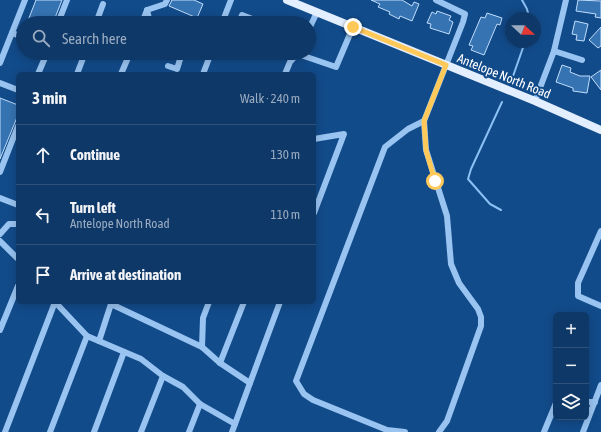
<!DOCTYPE html>
<meta charset="utf-8">
<style>
body{margin:0;font-family:"Asap Condensed",sans-serif;background:#173f6e;color:#f1f3f6}
.controls{position:absolute;right:12px;bottom:12px;display:grid;overflow:hidden;border-radius:6px;box-shadow:0 2px 10px #0003}
.controls button{width:36px;height:36px;display:grid;place-items:center;padding:0;border:0;border-bottom:1px solid #2e527c;background:#0e3868;color:#f1f3f6;font:20px sans-serif}
.compass{position:absolute;left:505px;top:12px;width:36px;height:36px;border-radius:50%;background:#0e3868;box-shadow:0 2px 10px #0003;rotate:112deg}
.stop{position:absolute;width:12px;height:12px;margin:-9px;border:3px solid #ffc959;border-radius:50%;background:#fff}
.stop.end{background:#ffc959;border-color:#fff;box-shadow:0 1px 4px #0008}
.list{margin:0;padding:0;list-style:none}
h2{display:flex;justify-content:space-between;align-items:center;height:52px;margin:0;padding:0 16px;font-size:17px}
h2 small{font-size:13px;font-weight:400;color:#9bacc0}
.list li{display:grid;grid-template-columns:26px 1fr auto;gap:12px;align-items:center;box-sizing:border-box;height:60px;padding:0 16px;border-top:1px solid #2e527c}
.list b{display:block;font-size:15px;white-space:nowrap}
.list p{margin:0;font-size:13px;white-space:nowrap;color:#9bacc0}
.list em{font-size:13px;font-style:normal;color:#9bacc0}
.icon{flex:none;width:22px;height:22px;fill:none;stroke:currentColor;stroke-width:2;stroke-linecap:round;stroke-linejoin:round}
.map{position:relative;flex:none;width:601px;height:432px;overflow:hidden}
.search{position:absolute;background:#0e3868;box-shadow:0 2px 10px #0003;left:16px;top:16px;width:300px;height:44px;display:flex;align-items:center;gap:10px;box-sizing:border-box;padding:0 14px;border-radius:22px;color:#9bacc0;font-size:15px}
.panel{position:absolute;background:#0e3868;box-shadow:0 2px 10px #0003;left:16px;top:72px;width:300px;height:232px;border-radius:6px}
.map>svg:first-child{display:block}
</style>
<div class="map">
<svg width="601" height="432" viewBox="0 0 601 432">
<rect width="100%" height="100%" fill="#124b8a"/>
<g fill="none" stroke-linecap="round" stroke-linejoin="round">
<g stroke="#8bc0f4" stroke-width="2">
<polyline points="522,0 527,9 529,18"/>
<polyline points="512,79 525,42"/>
<polyline points="501,210 490,204 468,179 471,169 502,102"/>
</g>
</g>
<g fill="#3673b2" stroke="#c0ddfc">
<polygon points="36,0 62,0 53,23 27,23"/>
<polygon points="172,0 194,0 203,4 197,18 169,6"/>
<polygon points="371,0 402,0 412,6 414,2 419,4 412,21 400,16 399,19 389,14 390,12 378,7 380,4"/>
<polygon points="578,0 601,1 601,18 595,17 596,14 576,11"/>
<polygon points="437,11 451,16 449,20 453,22 449,34 430,28 431,24 427,23 432,12 436,14"/>
<polygon points="487,13 502,18 500,25 497,24 484,55 471,50 473,46 469,45 481,17 485,18"/>
<polygon points="575,21 588,24 584,41 576,40 577,35 572,34"/>
<polygon points="601,27 601,46 598,48 589,40"/>
<polygon points="562,65 571,68 570,72 580,76 590,76 587,93 573,91 573,88 556,82"/>
<polygon points="601,70 601,90 591,77"/>
<polygon points="0,98 18,105 18,115 0,159"/>
</g>
<g fill="none" stroke-linecap="round" stroke-linejoin="round">
<g stroke="#99c4f1" stroke-width="6">
<polyline points="436,0 465,14 463,22 424,121 426,150 447,216 451,264 459,283 478,309 481,317 481,326 447,421 439,432"/>
<polyline points="147,10 150,23"/>
<polyline points="58,23 67,0"/>
<polyline points="96,23 103,4"/>
<polyline points="142,23 147,10 165,4 167,0"/>
<polyline points="222,23 231,0"/>
<polyline points="239,23 242,15 262,23"/>
<polyline points="309,29 317,12"/>
<polyline points="12,33 23,37"/>
<polyline points="554,51 582,60"/>
<polyline points="295,53 336,67 353,27"/>
<polyline points="0,63 25,0"/>
<polyline points="168,66 177,69 182,53"/>
<polyline points="38,74 47,53"/>
<polyline points="77,74 85,53"/>
<polyline points="121,74 130,53"/>
<polyline points="203,74 211,53"/>
<polyline points="285,74 290,62 298,53"/>
<polyline points="0,83 18,90"/>
<polyline points="535,101 554,51 566,0"/>
<polyline points="314,139 344,134 314,213"/>
<polyline points="0,172 18,126"/>
<polyline points="0,198 18,205"/>
<polyline points="601,231 578,283 578,296 601,306"/>
<polyline points="0,234 9,224 18,224"/>
<polyline points="0,241 18,259"/>
<polyline points="55,302 87,336 141,359 163,376 183,387 200,404 235,424 232,432"/>
<polyline points="111,302 111,304 202,347"/>
<polyline points="209,302 203,318 202,347 220,363 250,383 280,302"/>
<polyline points="0,330 18,286"/>
<polyline points="99,341 111,304"/>
<polyline points="220,363 244,302"/>
<polyline points="586,402 595,402"/>
<polyline points="235,424 250,383"/>
<polyline points="5,432 55,302"/>
<polyline points="50,432 87,336"/>
<polyline points="94,432 124,352"/>
<polyline points="141,432 163,376"/>
<polyline points="189,432 200,404"/>
<polyline points="405,432 387,430 313,400 304,394 296,381 385,147 408,129 424,121"/>
<polyline points="544,432 556,403"/>
<polyline points="583,432 601,385"/>
</g>
<polyline stroke="#e3efff" stroke-width="8" points="287,0 535,101 601,130"/>
</g>
<g fill="none" stroke-linecap="round" stroke-linejoin="round">
<polyline stroke="#ffc959" stroke-width="5" points="353,27 446,65 424,121 426,150 435,181"/>
</g>
<g text-anchor="middle" dominant-baseline="central" stroke-width="4" stroke-linejoin="round" paint-order="stroke">
<g font-size="13" fill="#fff" stroke="#124b8a">
<text transform="translate(504 76) rotate(22)">Antelope North Road</text>
</g>
</g>
</svg>
<div class="controls">
<button>+</button>
<button>−</button>
<button><svg class="icon" aria-label="layers" viewBox="0 0 24 24"><path d="M12 4l9 5-9 5-9-5zM3 14l9 5 9-5"/></svg></button>
</div>
<svg class="compass" viewBox="-18 -18 36 36"><path d="M0-13l5 13h-10z" fill="#e53935"/><path d="M0 13l5-13h-10z" fill="#9bacc0"/></svg>
<div class="stop" style="left:435px;top:181px"></div>
<div class="stop end" style="left:353px;top:27px"></div>
<div class="search"><svg class="icon" aria-label="search" viewBox="0 0 24 24"><circle cx="10" cy="10" r="6"/><path d="M15 15l6 6"/></svg>Search here</div>
<section class="panel">
<h2>3 min<small>Walk · 240 m</small></h2>
<ul class="list">
<li><svg class="icon" aria-label="ahead" viewBox="0 0 24 24"><path d="M12 20V5M6 11l6-6 6 6"/></svg><div><b>Continue</b></div><em>130 m</em></li>
<li><svg class="icon" aria-label="left" viewBox="0 0 24 24"><path d="M17 20v-9H6M10 6l-5 5 5 5"/></svg><div><b>Turn left</b><p>Antelope North Road</p></div><em>110 m</em></li>
<li><svg class="icon" aria-label="arrive" viewBox="0 0 24 24"><path d="M6 21V4h12l-3 4 3 4H6"/></svg><div><b>Arrive at destination</b></div></li>
</ul>
</section>
</div>
